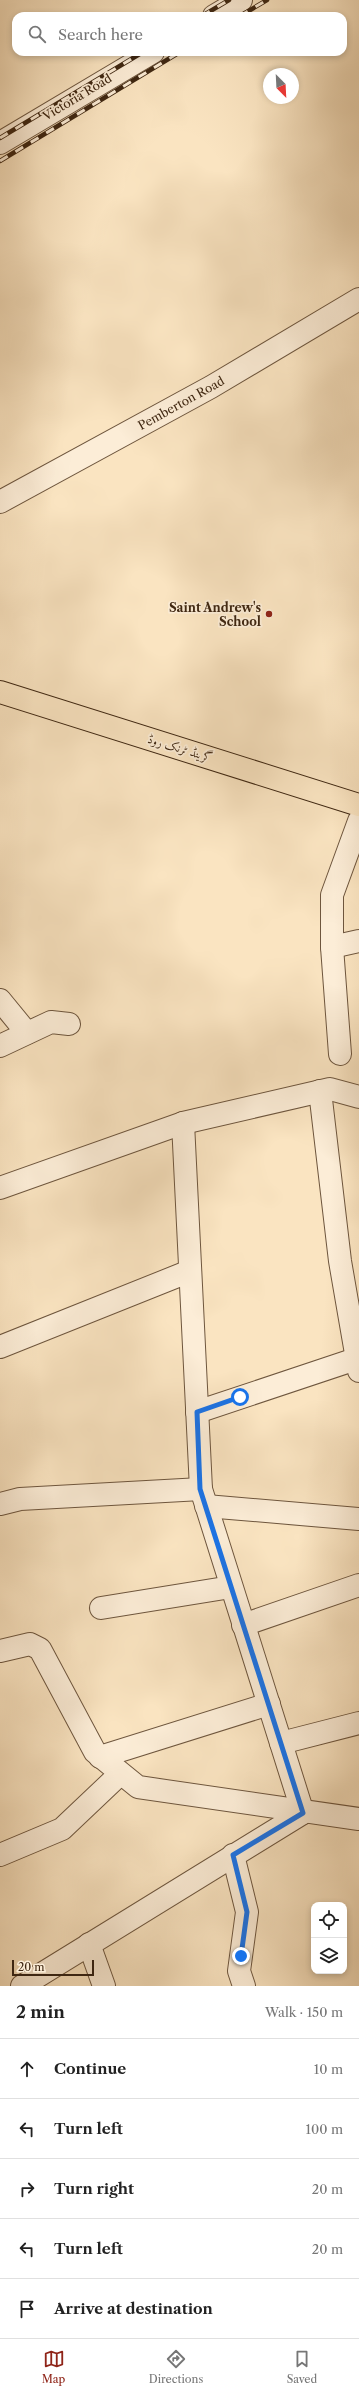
<!DOCTYPE html>
<meta charset="utf-8">
<style>
body{margin:0;font-family:"Libre Caslon Text",Amiri,serif;background:#f2f2f2;color:#222}
.controls{position:absolute;right:12px;bottom:12px;display:grid;overflow:hidden;border-radius:8px;box-shadow:0 2px 6px #0003}
.controls button{width:36px;height:36px;display:grid;place-items:center;padding:0;border:0;border-bottom:1px solid #e0e0e0;background:#fff;color:#222;font:20px sans-serif}
.compass{position:absolute;left:263px;top:68px;width:36px;height:36px;border-radius:50%;background:#fff;box-shadow:0 2px 6px #0003;rotate:156deg}
.scale{position:absolute;left:12px;bottom:10px;width:82px;box-sizing:border-box;padding-left:4px;border:2px solid #3f2712;border-top:0;font-size:11px;line-height:14px;white-space:nowrap;color:#3f2712;-webkit-text-stroke:3px #fcedd7;paint-order:stroke}
.stop{position:absolute;width:12px;height:12px;margin:-9px;border:3px solid #1a73e8;border-radius:50%;background:#fff}
.stop.end{background:#1a73e8;border-color:#fff;box-shadow:0 1px 4px #0008}
.list{margin:0;padding:0;list-style:none}
h2{display:flex;justify-content:space-between;align-items:center;height:52px;margin:0;padding:0 16px;font-size:17px}
h2 small{font-size:13px;font-weight:400;color:#767676}
.list li{display:grid;grid-template-columns:26px 1fr auto;gap:12px;align-items:center;box-sizing:border-box;height:60px;padding:0 16px;border-top:1px solid #e0e0e0}
.list b{display:block;font-size:15px;white-space:nowrap}
.list em{font-size:13px;font-style:normal;color:#767676}
.icon{flex:none;width:22px;height:22px;fill:none;stroke:currentColor;stroke-width:2;stroke-linecap:round;stroke-linejoin:round}
.map{position:relative;flex:none;width:359px;height:1986px;overflow:hidden}
.search{position:absolute;background:#fff;box-shadow:0 2px 6px #0003;left:12px;right:12px;top:12px;height:44px;display:flex;align-items:center;gap:10px;box-sizing:border-box;padding:0 14px;border-radius:12px;color:#767676;font-size:15px}
.sheet{height:352px;background:#fff}
nav{display:flex;justify-content:space-around;align-items:center;box-sizing:border-box;height:56px;border-top:1px solid #e0e0e0;background:#fff;font-size:11px;color:#767676}
nav a{display:grid;justify-items:center;gap:2px}
nav .on{color:#8f2418}
.map>svg:first-child{display:block}
</style>
<div class="map">
<svg width="359" height="1986" viewBox="0 0 359 1986">
<rect width="100%" height="100%" fill="#fae4c1"/>
<filter id="stains"><feTurbulence type="fractalNoise" baseFrequency=".005" numOctaves="4"/><feColorMatrix values="0 0 0 0 .2 0 0 0 0 .09 0 0 0 0 .02 0 0 0 .5 -.17"/></filter>
<radialGradient id="worn" r=".72"><stop offset=".6" stop-color="#630" stop-opacity="0"/><stop offset="1" stop-color="#630" stop-opacity=".3"/></radialGradient>
<g fill="none" stroke-linecap="round" stroke-linejoin="round">
<g stroke="#6e563e" stroke-width="24">
<g id="minor">
<polyline points="214,16 241,0"/>
<polyline points="0,143 153,52"/>
<polyline points="0,502 211,387 359,299"/>
<polyline points="359,821 332,895 332,947 359,941"/>
<polyline points="332,947 340,1054"/>
<polyline points="0,1000 27,1033"/>
<polyline points="0,1046 51,1022 69,1024"/>
<polyline points="320,1091 340,1261 359,1371"/>
<polyline points="183,1123 201,1489 303,1813"/>
<polyline points="0,1188 183,1123 330,1089 359,1097"/>
<polyline points="0,1347 190,1271"/>
<polyline points="197,1412 359,1358"/>
<polyline points="0,1504 20,1499 201,1489"/>
<polyline points="206,1506 359,1519"/>
<polyline points="101,1608 231,1587"/>
<polyline points="243,1625 359,1585"/>
<polyline points="0,1651 30,1644 40,1649 95,1752 138,1787 359,1819"/>
<polyline points="281,1743 359,1723"/>
<polyline points="100,1757 269,1704"/>
<polyline points="0,1855 62,1829 120,1774"/>
<polyline points="233,1855 247,1912 239,1971 244,1986"/>
<polyline points="89,1944 104,1986"/>
<polyline points="22,1986 303,1813"/>
</g>
</g>
<g stroke="#3f2712" stroke-width="24">
<polyline id="major" points="0,692 359,805"/>
</g>
<use href="#minor" stroke="#fcedd7" stroke-width="22"/>
<use href="#major" stroke="#fae4c1" stroke-width="22"/>
<g stroke="#3f2712" stroke-width="4.5">
<g id="rail">
<polyline points="202,16 229,0"/>
<polyline points="240,16 267,0"/>
<polyline points="0,138 143,52"/>
<polyline points="0,161 180,52"/>
</g>
</g>
<use href="#rail" stroke="#fcedd7" stroke-width="3" stroke-dasharray="9" stroke-linecap="butt"/>
</g>
<g fill="none" stroke-linecap="round" stroke-linejoin="round">
<polyline stroke="#1a73e8" stroke-width="5" points="240,1397 197,1412 200,1489 303,1813 233,1855 247,1912 241,1956"/>
</g>
<circle fill="#8f2418" stroke="#fcedd7" stroke-width="1.5" cx="269" cy="614" r="4"/>
<g text-anchor="middle" dominant-baseline="central" stroke-width="3.5" stroke-linejoin="round" paint-order="stroke">
<g font-size="12" fill="#3f2712" stroke="#fcedd7">
<text transform="translate(77 97) rotate(-31)">Victoria Road</text>
<text transform="translate(181 403) rotate(-29)">Pemberton Road</text>
<text transform="translate(180 748) rotate(17)">گرینڈ ٹرنک روڈ</text>
</g>
<g font-size="12" font-weight="bold" fill="#3f2712" stroke="#fcedd7" text-anchor="end">
<text x="261" y="607">Saint Andrew's<tspan x="261" dy="14">School</tspan></text>
</g>
</g>
<rect width="100%" height="100%" filter="url(#stains)"/>
<rect width="100%" height="100%" fill="url(#worn)"/>
</svg>
<div class="controls">
<button><svg class="icon" aria-label="locate" viewBox="0 0 24 24"><circle cx="12" cy="12" r="6"/><path d="M12 2v4M12 18v4M2 12h4M18 12h4"/></svg></button>
<button><svg class="icon" aria-label="layers" viewBox="0 0 24 24"><path d="M12 4l9 5-9 5-9-5zM3 14l9 5 9-5"/></svg></button>
</div>
<svg class="compass" viewBox="-18 -18 36 36"><path d="M0-13l5 13h-10z" fill="#e53935"/><path d="M0 13l5-13h-10z" fill="#767676"/></svg>
<div class="scale">20 m</div>
<div class="stop" style="left:240px;top:1397px"></div>
<div class="stop end" style="left:241px;top:1956px"></div>
<div class="search"><svg class="icon" aria-label="search" viewBox="0 0 24 24"><circle cx="10" cy="10" r="6"/><path d="M15 15l6 6"/></svg>Search here</div>
</div>
<section class="sheet">
<h2>2 min<small>Walk · 150 m</small></h2>
<ul class="list">
<li><svg class="icon" aria-label="ahead" viewBox="0 0 24 24"><path d="M12 20V5M6 11l6-6 6 6"/></svg><div><b>Continue</b></div><em>10 m</em></li>
<li><svg class="icon" aria-label="left" viewBox="0 0 24 24"><path d="M17 20v-9H6M10 6l-5 5 5 5"/></svg><div><b>Turn left</b></div><em>100 m</em></li>
<li><svg class="icon" aria-label="right" viewBox="0 0 24 24"><path d="M7 20v-9h11M14 6l5 5-5 5"/></svg><div><b>Turn right</b></div><em>20 m</em></li>
<li><svg class="icon" aria-label="left" viewBox="0 0 24 24"><path d="M17 20v-9H6M10 6l-5 5 5 5"/></svg><div><b>Turn left</b></div><em>20 m</em></li>
<li><svg class="icon" aria-label="arrive" viewBox="0 0 24 24"><path d="M6 21V4h12l-3 4 3 4H6"/></svg><div><b>Arrive at destination</b></div></li>
</ul>
</section>
<nav>
<a class="on"><svg class="icon" aria-label="map" viewBox="0 0 24 24"><path d="M3 6l6-2 6 2 6-2v14l-6 2-6-2-6 2zM9 4v14M15 6v14"/></svg>Map</a>
<a><svg class="icon" aria-label="directions" viewBox="0 0 24 24"><path d="M12 3l9 9-9 9-9-9zM9 14v-3h6M13 9l2 2-2 2"/></svg>Directions</a>
<a><svg class="icon" aria-label="saved" viewBox="0 0 24 24"><path d="M7 4h10v16l-5-4-5 4z"/></svg>Saved</a>
</nav>
